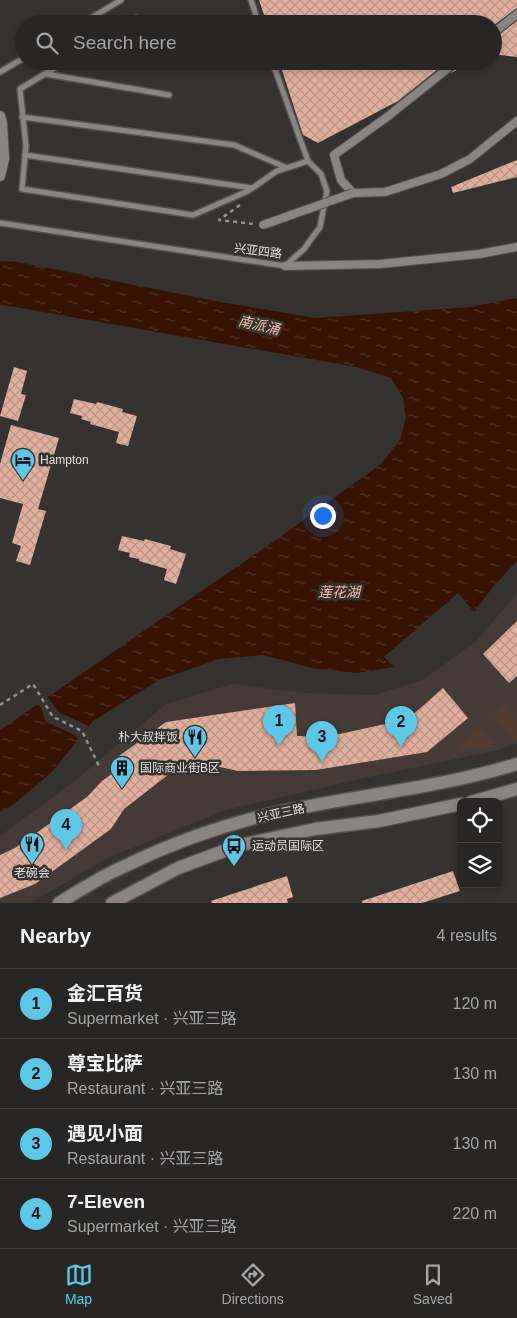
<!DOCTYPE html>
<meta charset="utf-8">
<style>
body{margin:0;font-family:Arial,"Noto Sans SC",sans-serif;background:#343231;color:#f1f3f6}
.controls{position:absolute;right:15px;bottom:15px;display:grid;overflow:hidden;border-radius:8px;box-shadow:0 2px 8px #0003}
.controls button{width:45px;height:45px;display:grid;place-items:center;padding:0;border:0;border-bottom:1px solid #444341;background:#282624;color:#f1f3f6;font:25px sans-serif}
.you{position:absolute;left:322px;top:515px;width:18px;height:18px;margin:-12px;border:4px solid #fff;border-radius:50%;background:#1a73e8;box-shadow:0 0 0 8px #1a73e833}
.badge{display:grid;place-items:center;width:32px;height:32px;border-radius:50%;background:#5dc7e8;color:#111;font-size:16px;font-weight:700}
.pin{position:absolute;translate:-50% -41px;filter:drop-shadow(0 1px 2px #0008)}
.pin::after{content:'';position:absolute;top:26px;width:18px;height:15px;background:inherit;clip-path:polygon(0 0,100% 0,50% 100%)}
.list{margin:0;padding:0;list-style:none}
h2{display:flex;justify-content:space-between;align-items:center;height:65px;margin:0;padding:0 20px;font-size:21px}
h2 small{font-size:16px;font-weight:400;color:#a5a5a6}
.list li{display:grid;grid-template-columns:32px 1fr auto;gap:15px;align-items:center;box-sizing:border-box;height:70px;padding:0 20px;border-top:1px solid #444341}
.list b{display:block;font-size:19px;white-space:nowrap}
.list p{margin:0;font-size:16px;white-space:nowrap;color:#a5a5a6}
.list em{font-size:16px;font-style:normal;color:#a5a5a6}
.icon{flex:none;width:28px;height:28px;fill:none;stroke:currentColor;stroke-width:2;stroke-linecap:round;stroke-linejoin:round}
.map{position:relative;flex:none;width:517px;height:903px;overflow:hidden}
.search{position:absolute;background:#282624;box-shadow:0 2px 8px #0003;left:15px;right:15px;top:15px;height:55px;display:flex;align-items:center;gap:12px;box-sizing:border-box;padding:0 18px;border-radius:28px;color:#a5a5a6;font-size:19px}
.sheet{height:345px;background:#282624}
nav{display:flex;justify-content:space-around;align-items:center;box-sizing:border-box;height:70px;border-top:1px solid #444341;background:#282624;font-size:14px;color:#a5a5a6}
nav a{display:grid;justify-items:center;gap:2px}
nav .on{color:#5dc7e8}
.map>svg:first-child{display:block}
</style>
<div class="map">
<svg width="517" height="903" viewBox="0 0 517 903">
<defs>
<pattern id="water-ripples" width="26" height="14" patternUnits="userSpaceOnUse" patternTransform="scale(1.25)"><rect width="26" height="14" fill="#371203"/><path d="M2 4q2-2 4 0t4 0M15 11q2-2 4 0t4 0" fill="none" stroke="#543427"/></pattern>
<pattern id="building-cross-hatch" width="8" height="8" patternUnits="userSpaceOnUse" patternTransform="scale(1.25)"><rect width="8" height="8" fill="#e2af9d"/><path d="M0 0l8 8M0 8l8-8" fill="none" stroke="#ba9486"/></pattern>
</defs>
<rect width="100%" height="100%" fill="#363230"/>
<polygon fill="#453a36" points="517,594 517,743 494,751 360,779 226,810 110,857 30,903 0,903 0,836 76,780 166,704 232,684 307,693 374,695 423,680 475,642"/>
<g fill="#54392e">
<polygon points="504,706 517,722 517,740 514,741 493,717"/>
<polygon points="477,728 496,747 456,750"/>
</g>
<polygon fill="url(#water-ripples)" points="0,261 18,262 221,302 316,318 470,307 517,298 517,561 493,587 474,612 458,593 384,657 394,667 357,673 312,668 263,655 219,659 159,680 93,721 52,772 13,805 0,812 0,730 280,537 381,464 400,440 406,418 403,398 391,378 356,367 15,307 0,305"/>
<polygon fill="#363230" points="46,695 59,712 88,726 89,730 80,742 75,735 46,722 38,701"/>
<g fill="url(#building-cross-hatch)">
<polygon points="259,0 517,0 517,8 514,10 493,26 493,24 267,24"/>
<polygon points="517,21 517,57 493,54 493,39 496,37"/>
<polygon points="279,61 448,61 398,101 318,143 303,135"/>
<polygon points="462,61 474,61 449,74 461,65"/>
<polygon points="517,160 517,177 453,193 451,187"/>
<polygon points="14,367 27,371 21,394 26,395 18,421 0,416"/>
<polygon points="74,399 96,404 97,402 123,409 122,412 137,416 128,446 116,443 119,432 90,424 91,422 81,419 82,416 70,413"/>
<polygon points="11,425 59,438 38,509 46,511 30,565 16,561 21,546 12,543 23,504 0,498 0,464"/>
<polygon points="122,536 144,541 145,539 171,546 170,549 186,554 176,584 164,580 167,569 139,561 139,559 129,557 130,553 118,550"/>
<polygon points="517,621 517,676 509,683 483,654"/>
<polygon points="443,688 468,718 427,752 316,770 238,771 211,765 182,764 124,809 111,829 35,884 0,898 0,855 15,848 87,797 102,781 124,765 119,756 166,722 295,703 297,736 326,737 408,719"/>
<polygon points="453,871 460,891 422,903 362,903 362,901"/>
<polygon points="287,876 293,897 287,899 288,903 212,903 211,901"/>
</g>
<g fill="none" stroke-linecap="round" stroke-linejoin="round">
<g stroke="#55514f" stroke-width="8">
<g id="service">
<polyline points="251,0 259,24"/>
<polyline points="81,24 121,0"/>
<polyline points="127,24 136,18"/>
<polyline points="66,61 20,89 26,146 22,189 193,215 248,191 277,171 308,161"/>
<polyline points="0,72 24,58"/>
<polyline points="46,74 169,95"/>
<polyline points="22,117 234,145 285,167"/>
<polyline points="25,155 252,188"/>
<polyline points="0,223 285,266 304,249 320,227 327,191 321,174 308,161 272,61"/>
</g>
</g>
<g stroke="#55514f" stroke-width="10">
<g id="pedestrian">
<polyline points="493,33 517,14"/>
<polyline points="457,61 387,117 334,155 341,180 353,193 385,192 441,174 470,159 517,121"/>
<polyline points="285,266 380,264 479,254 517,247"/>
</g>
</g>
<g stroke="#55514f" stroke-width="12">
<polyline id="minor" points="0,116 2,123 4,159 0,176"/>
</g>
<g stroke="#55514f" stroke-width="15">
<g id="tertiary">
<polyline points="471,802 517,789"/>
<path d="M59,903C80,890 102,876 125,866C174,842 226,824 279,812C358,795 439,788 517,764"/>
<polyline points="112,903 178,868 240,845 315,829 379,821 461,804"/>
</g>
</g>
<g stroke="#959190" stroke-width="2.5" stroke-dasharray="4 4" stroke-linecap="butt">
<polyline points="240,205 219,220 254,224"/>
<polyline points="0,705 33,684 53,717 82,731 99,766"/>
</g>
<use href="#service" stroke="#8a8583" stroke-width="5"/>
<use href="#pedestrian" stroke="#8a8583" stroke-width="8"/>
<use href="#minor" stroke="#8a8583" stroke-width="10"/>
<use href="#tertiary" stroke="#8a8583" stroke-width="12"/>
<g stroke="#55514f" stroke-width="10" stroke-linecap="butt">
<polyline id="pedestrian-bridge" points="263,225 353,193"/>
</g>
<use href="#pedestrian-bridge" stroke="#8a8583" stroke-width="8"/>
</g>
<defs>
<g id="hotel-pin" transform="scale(1.25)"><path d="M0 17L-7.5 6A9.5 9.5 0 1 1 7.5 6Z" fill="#5dc7e8" stroke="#363230"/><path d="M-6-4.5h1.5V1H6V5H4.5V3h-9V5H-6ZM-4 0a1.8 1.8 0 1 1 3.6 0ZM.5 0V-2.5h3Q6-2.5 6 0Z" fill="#111"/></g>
<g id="restaurant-pin" transform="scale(1.25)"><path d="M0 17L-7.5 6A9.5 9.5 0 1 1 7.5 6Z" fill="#5dc7e8" stroke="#363230"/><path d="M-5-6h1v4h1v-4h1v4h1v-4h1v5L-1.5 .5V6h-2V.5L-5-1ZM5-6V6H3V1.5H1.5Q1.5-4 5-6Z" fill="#111"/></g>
<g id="building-pin" transform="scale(1.25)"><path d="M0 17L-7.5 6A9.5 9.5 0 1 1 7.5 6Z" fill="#5dc7e8" stroke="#363230"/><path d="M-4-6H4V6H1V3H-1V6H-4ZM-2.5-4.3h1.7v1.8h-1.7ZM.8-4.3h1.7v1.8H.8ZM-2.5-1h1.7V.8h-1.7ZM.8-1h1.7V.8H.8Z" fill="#111"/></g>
<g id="bus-pin" transform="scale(1.25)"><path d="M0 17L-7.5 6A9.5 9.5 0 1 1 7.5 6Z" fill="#5dc7e8" stroke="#363230"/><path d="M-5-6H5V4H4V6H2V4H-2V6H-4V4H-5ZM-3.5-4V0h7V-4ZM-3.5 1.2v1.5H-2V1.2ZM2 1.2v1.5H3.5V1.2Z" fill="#111"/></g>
</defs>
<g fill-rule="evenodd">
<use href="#hotel-pin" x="23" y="460"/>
<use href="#restaurant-pin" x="195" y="737"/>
<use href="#building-pin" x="122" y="768"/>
<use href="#restaurant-pin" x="32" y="844"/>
<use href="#bus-pin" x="234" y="846"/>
</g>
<g text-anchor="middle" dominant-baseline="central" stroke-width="5" stroke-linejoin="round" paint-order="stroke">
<g font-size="12" fill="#e2dfde" stroke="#363230">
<text transform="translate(258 251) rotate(7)">兴亚四路</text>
<text transform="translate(281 813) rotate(-12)">兴亚三路</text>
</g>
<g font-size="12" fill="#e2dfde" stroke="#363230" text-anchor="start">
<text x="40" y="460">Hampton</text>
<text x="178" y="737" text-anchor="end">朴大叔拌饭</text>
<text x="140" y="768">国际商业街B区</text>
<text x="252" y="846">运动员国际区</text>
<text x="32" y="873" text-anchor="middle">老碗会</text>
</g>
<g font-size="14" font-style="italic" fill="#fabea8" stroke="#363230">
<text transform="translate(259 325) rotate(13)">南派涌</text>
<text x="339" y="592">莲花湖</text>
</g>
</g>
</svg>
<div class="controls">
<button><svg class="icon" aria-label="locate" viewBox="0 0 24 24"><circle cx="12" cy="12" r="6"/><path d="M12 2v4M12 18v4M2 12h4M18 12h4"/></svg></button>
<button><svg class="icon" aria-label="layers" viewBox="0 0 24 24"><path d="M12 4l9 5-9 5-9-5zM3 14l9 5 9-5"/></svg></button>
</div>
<div class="you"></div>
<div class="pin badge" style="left:279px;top:746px">1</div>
<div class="pin badge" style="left:401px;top:747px">2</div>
<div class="pin badge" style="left:322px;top:762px">3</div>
<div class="pin badge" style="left:66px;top:850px">4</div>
<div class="search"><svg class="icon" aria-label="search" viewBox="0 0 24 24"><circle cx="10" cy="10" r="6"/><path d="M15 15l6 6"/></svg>Search here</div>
</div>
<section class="sheet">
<h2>Nearby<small>4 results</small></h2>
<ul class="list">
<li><span class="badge">1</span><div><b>金汇百货</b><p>Supermarket · 兴亚三路</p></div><em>120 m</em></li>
<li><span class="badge">2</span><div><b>尊宝比萨</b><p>Restaurant · 兴亚三路</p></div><em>130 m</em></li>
<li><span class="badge">3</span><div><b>遇见小面</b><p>Restaurant · 兴亚三路</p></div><em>130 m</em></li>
<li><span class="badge">4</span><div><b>7-Eleven</b><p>Supermarket · 兴亚三路</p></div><em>220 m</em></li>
</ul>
</section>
<nav>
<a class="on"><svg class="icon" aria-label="map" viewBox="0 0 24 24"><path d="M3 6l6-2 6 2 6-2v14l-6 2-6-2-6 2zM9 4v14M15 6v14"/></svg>Map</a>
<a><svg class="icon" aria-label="directions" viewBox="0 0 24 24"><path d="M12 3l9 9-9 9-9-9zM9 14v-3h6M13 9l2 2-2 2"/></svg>Directions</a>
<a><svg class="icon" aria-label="saved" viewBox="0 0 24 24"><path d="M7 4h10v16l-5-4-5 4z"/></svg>Saved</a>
</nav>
